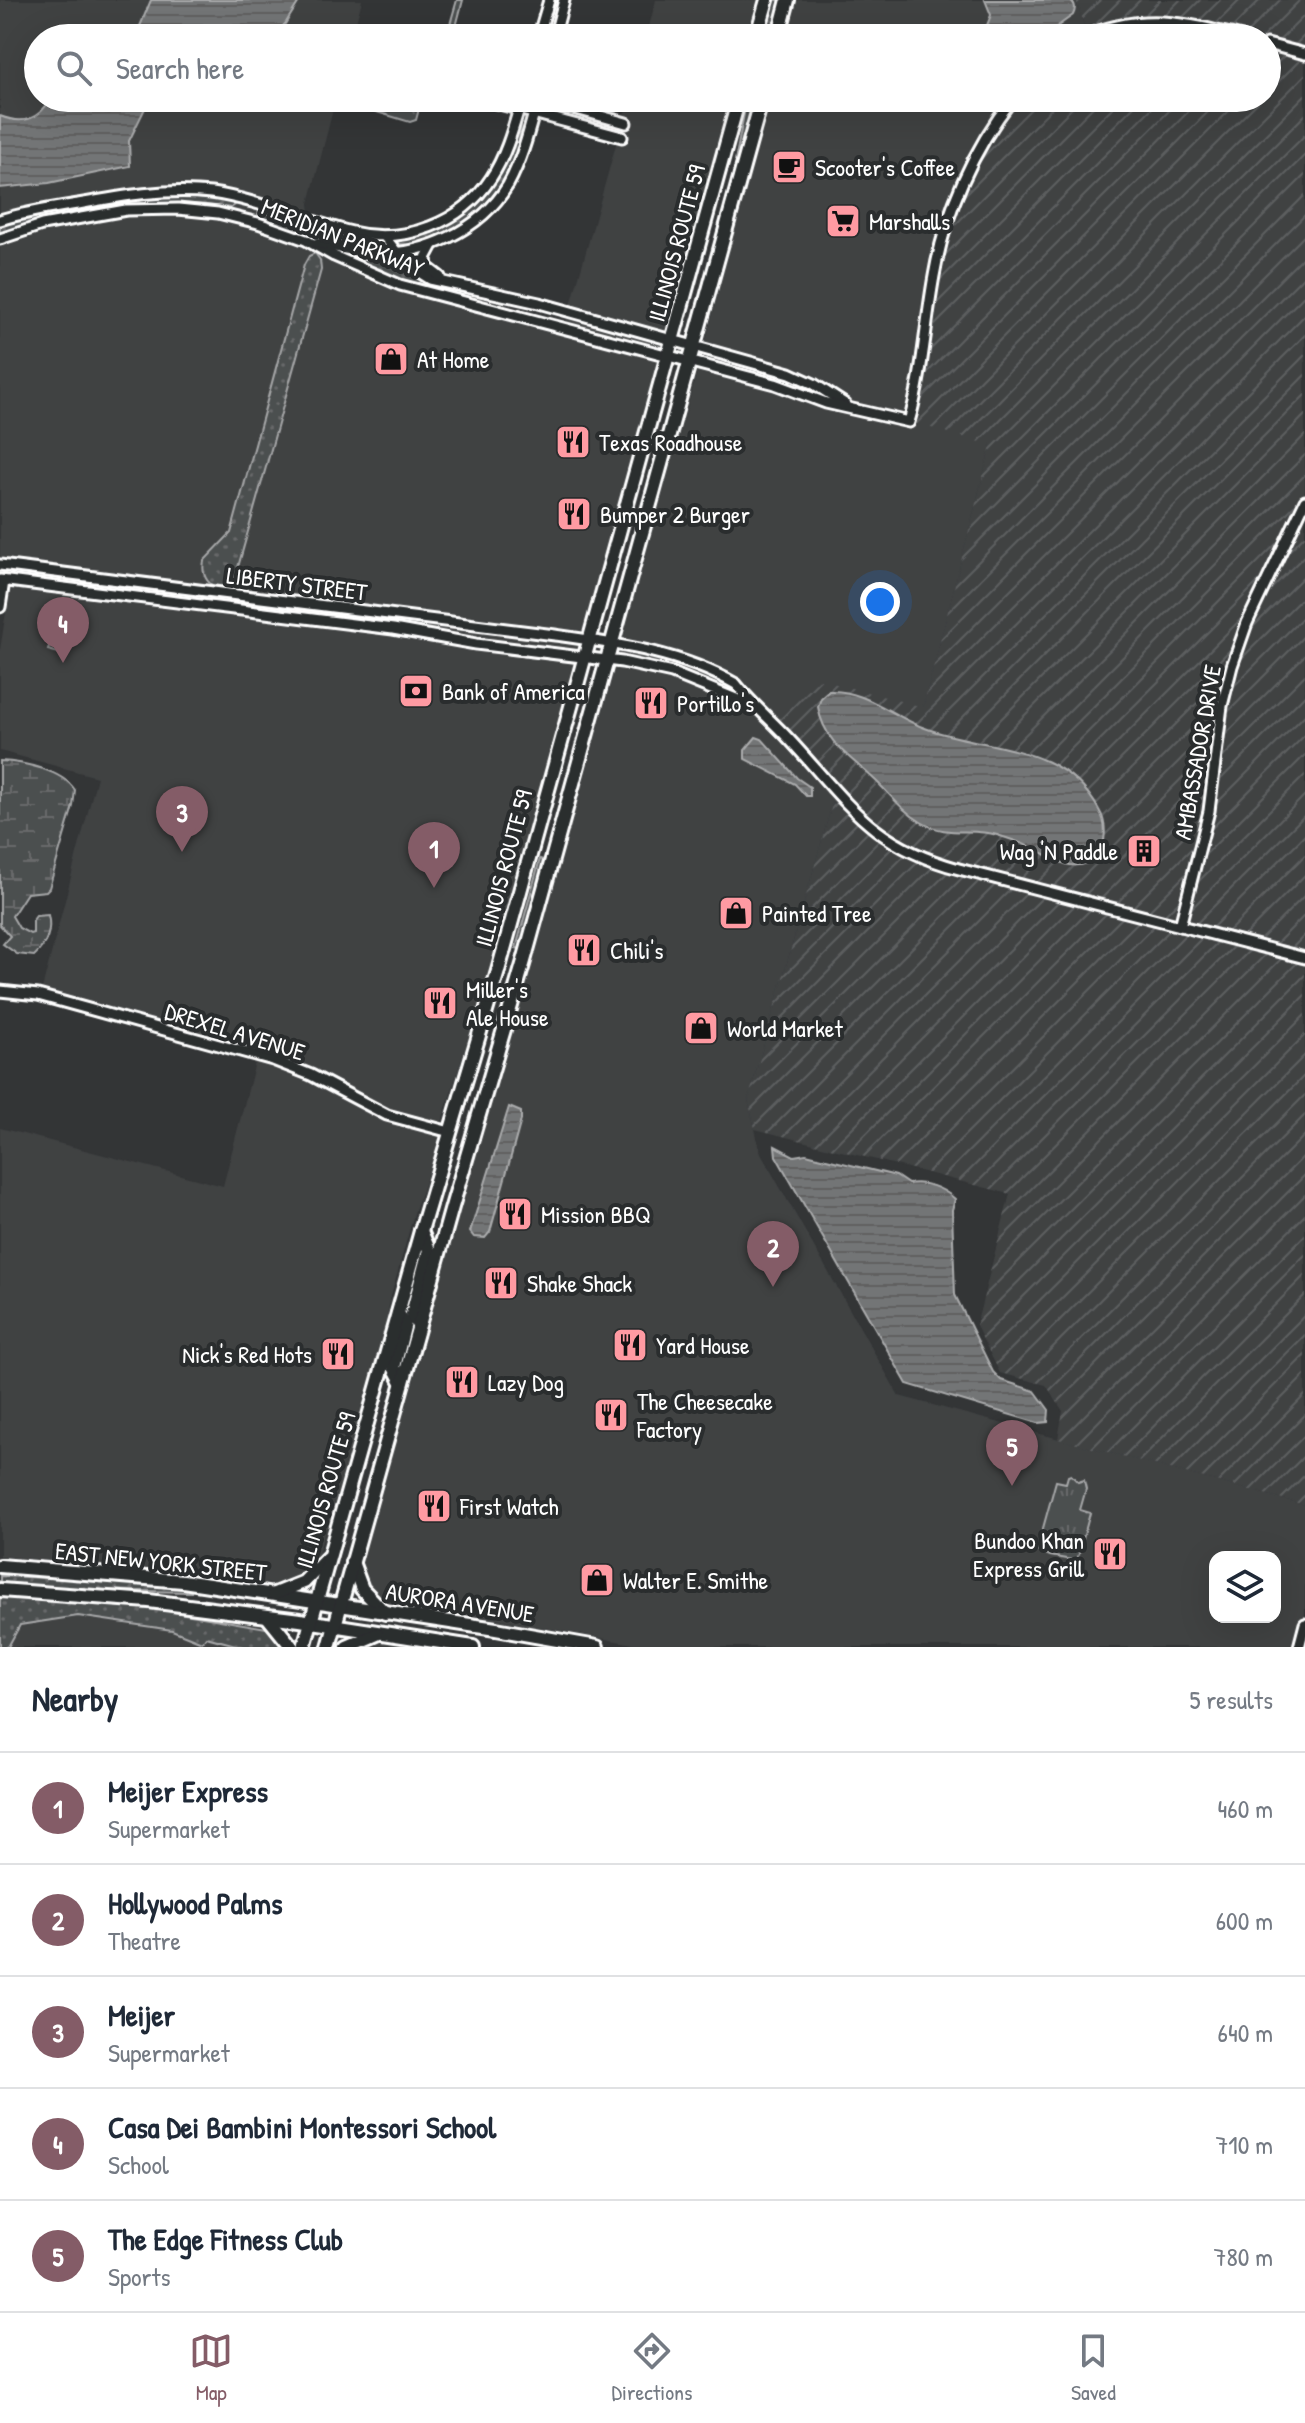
<!DOCTYPE html>
<style>
body{margin:0;font-family:"Patrick Hand",sans-serif;background:#f6f6f7;color:#1f2937}
.controls{position:absolute;right:24px;bottom:24px;display:grid;overflow:hidden;border-radius:16px;box-shadow:0 8px 32px #0002}
.controls button{width:72px;height:72px;display:grid;place-items:center;padding:0;border:0;border-bottom:2px solid #e0e1e3;background:#fff;color:#1f2937;font:40px sans-serif}
.you{position:absolute;left:880px;top:602px;width:28px;height:28px;margin:-20px;border:6px solid #fff;border-radius:50%;background:#1a73e8;box-shadow:0 0 0 12px #1a73e833}
.badge{display:grid;place-items:center;width:52px;height:52px;border-radius:50%;background:#845c67;color:#fff;font-size:26px;font-weight:700}
.pin{position:absolute;translate:-50% -66px;filter:drop-shadow(0 2px 4px #0008)}
.pin::after{content:'';position:absolute;top:42px;width:28px;height:24px;background:inherit;clip-path:polygon(0 0,100% 0,50% 100%)}
.list{margin:0;padding:0;list-style:none}
h2{display:flex;justify-content:space-between;align-items:center;height:104px;margin:0;padding:0 32px;font-size:34px}
h2 small{font-size:26px;font-weight:400;color:#747a83}
.list li{display:grid;grid-template-columns:52px 1fr auto;gap:24px;align-items:center;box-sizing:border-box;height:112px;padding:0 32px;border-top:2px solid #e0e1e3}
.list b{display:block;font-size:30px;white-space:nowrap}
.list p{margin:0;font-size:26px;white-space:nowrap;color:#747a83}
.list em{font-size:26px;font-style:normal;color:#747a83}
.icon{flex:none;width:44px;height:44px;fill:none;stroke:currentColor;stroke-width:2;stroke-linecap:round;stroke-linejoin:round}
.map{position:relative;flex:none;width:1305px;height:1647px;overflow:hidden}
.search{position:absolute;background:#fff;box-shadow:0 8px 32px #0002;left:24px;right:24px;top:24px;height:88px;display:flex;align-items:center;gap:20px;box-sizing:border-box;padding:0 28px;border-radius:44px;color:#747a83;font-size:30px}
.sheet{height:664px;background:#fff}
nav{display:flex;justify-content:space-around;align-items:center;box-sizing:border-box;height:112px;border-top:2px solid #e0e1e3;background:#fff;font-size:22px;color:#747a83}
nav a{display:grid;justify-items:center;gap:4px}
nav .on{color:#845c67}
.map>svg:first-child{display:block}
</style>
<div class="map">
<svg width="1305" height="1647" viewBox="0 0 1305 1647">
<defs>
<pattern id="industrial-furrows" width="10" height="10" patternUnits="userSpaceOnUse" patternTransform="scale(2)"><rect width="10" height="10" fill="#404243"/><path d="M-1 1l2-2M0 10L10 0M9 11l2-2" fill="none" stroke="#5d5e5f"/></pattern>
<pattern id="grass-dots" width="8" height="8" patternUnits="userSpaceOnUse" patternTransform="scale(2)"><rect width="8" height="8" fill="#4c4f50"/><path d="M2 2h.1M6 6h.1" fill="none" stroke="#67696a" stroke-width="1.8" stroke-linecap="round"/></pattern>
<pattern id="wetland-marsh" width="20" height="14" patternUnits="userSpaceOnUse" patternTransform="scale(2)"><rect width="20" height="14" fill="#4c4f50"/><path d="M1 5h8M5 5V1M11 12h8M15 12V8" fill="none" stroke="#67696a"/></pattern>
<pattern id="park-tufts" width="24" height="20" patternUnits="userSpaceOnUse" patternTransform="scale(2)"><rect width="24" height="20" fill="#4c4f50"/><path d="M3 7l-1-3M5 7V3M7 7l1-3M15 17l-1-3M17 17v-4M19 17l1-3" fill="none" stroke="#67696a"/></pattern>
<pattern id="water-rules" width="6" height="5" patternUnits="userSpaceOnUse" patternTransform="scale(2)"><rect width="6" height="5" fill="#737576"/><path d="M0 2.5h6" fill="none" stroke="#606061"/></pattern>
</defs>
<rect width="100%" height="100%" fill="#333536"/>
<filter id="ink" filterUnits="userSpaceOnUse"><feTurbulence type="fractalNoise" baseFrequency=".0125" numOctaves="2"/><feDisplacementMap in="SourceGraphic" scale="16" xChannelSelector="R" yChannelSelector="G"/><feConvolveMatrix kernelMatrix="1 2 1 2 8 2 1 2 1" color-interpolation-filters="sRGB"/></filter>
<g filter="url(#ink)">
<g fill="#404243" fill-rule="evenodd">
<polygon points="0,0 362,0 352,38 38,38 38,98 336,98 309,203 312,241 384,273 420,285 566,323 629,98 733,98 667,351 582,644 581,667 482,998 444,1114 437,1149 415,1210 390,1300 384,1337 352,1449 315,1564 300,1580 279,1585 0,1556 0,1128 223,1186 257,1055 41,993 97,777 0,751 0,650 12,574 0,572"/>
<polygon points="656,0 758,0 749,38 646,38"/>
<polygon points="797,0 1076,0 1085,29 1069,38 786,38"/>
<path d="M768,98H1006L976,144L947,204L926,281L912,387L991,445L923,708L806,677L833,801L748,1100L761,1154L899,1396L1305,1505V1647H650L379,1598L368,1590L361,1575L365,1541L423,1348L430,1310L452,1233L702,354ZM1215,1557H1275V1617H1215Z"/>
<polygon points="0,1596 150,1608 272,1629 289,1647 0,1647"/>
<polygon points="372,1638 438,1647 344,1647"/>
</g>
<polygon fill="url(#industrial-furrows)" points="1076,0 1305,0 1305,1505 1058,1439 1063,1411 1046,1385 1000,1373 976,1326 1010,1194 755,1129 748,1100 833,801 766,721 806,676 923,707 991,445 903,420 912,387 926,281 947,204 976,143 1006,98 1267,98 1267,38 1069,38 1085,29"/>
<g fill="url(#grass-dots)" stroke="#a6a7a8" stroke-width="2">
<polygon points="457,0 463,0 453,38 446,38"/>
<polygon points="774,0 780,0 771,38 763,38"/>
<polygon points="747,98 755,98 738,162 735,161"/>
<polygon points="548,106 619,126 619,128 615,131 547,114 545,109"/>
<path d="M521,121C520,174 481,222 432,239C420,244 408,247 396,243V240C443,230 485,208 506,162C512,149 513,132 521,121Z"/>
<path d="M163,196L230,200L235,205L231,208C175,199 121,205 66,216C43,221 21,225 0,234V225L24,218L99,204Z"/>
<path d="M262,208L352,236L374,240L386,247C360,253 280,231 258,214Z"/>
<path d="M315,253L320,260L321,270L235,578L225,588C209,589 201,576 204,561L231,533L304,265L309,256Z"/>
<polygon points="356,255 396,258 411,273 435,286 395,279 354,261"/>
<polygon points="0,571 137,589 102,588 0,575"/>
<polygon points="540,859 543,860 520,949 516,948"/>
<polygon points="0,1576 102,1580 191,1589 191,1592 88,1590 0,1582"/>
<polygon points="0,1596 150,1608 272,1629 289,1647 243,1647 206,1637 202,1642 172,1630 78,1616 20,1625 8,1647 0,1647"/>
</g>
<path fill="url(#wetland-marsh)" stroke="#a6a7a8" stroke-width="2" d="M0,761C22,762 62,770 75,790L73,806L49,888L46,891L27,893L12,916L19,928L30,934L33,933V920L36,916L48,915C52,931 46,945 34,956L17,954L3,944L10,936L0,925Z"/>
<g fill="url(#park-tufts)" stroke="#a6a7a8" stroke-width="2">
<polygon points="358,98 422,98 416,120 410,122 360,107 361,101"/>
<polygon points="1071,1475 1078,1482 1084,1480 1086,1489 1080,1510 1090,1513 1077,1561 1050,1556 1037,1550 1056,1481 1066,1483 1068,1476"/>
</g>
<polygon fill="#4c4f50" stroke="#a6a7a8" stroke-width="2" points="55,627 72,632 66,655 48,650"/>
<g fill="url(#water-rules)" stroke="#abacad" stroke-width="2">
<polygon points="151,0 300,0 285,24 271,38 135,38"/>
<path d="M985,0H1069C1076,3 1076,9 1073,15L1041,38H982L991,15Z"/>
<path d="M51,98H150L129,141L130,166L49,183L0,188V116C23,125 39,120 51,98Z"/>
<path d="M829,691C864,689 894,717 925,728C988,751 1062,742 1099,810C1107,823 1107,844 1097,856C1090,864 1080,866 1070,865C1057,863 1049,855 1037,850C1025,844 1010,839 997,835C970,827 948,838 921,822C904,812 893,798 880,785C855,759 825,746 818,707L821,698Z"/>
<polygon points="756,737 762,739 797,778 810,787 810,796 806,796 795,784 745,759 745,750"/>
<polygon points="509,1107 521,1112 521,1120 490,1232 485,1238 474,1237 470,1232"/>
<path d="M775,1146L794,1156L806,1154L896,1176L908,1184C924,1181 942,1187 955,1199L952,1210L955,1295L993,1372L1001,1380L1035,1391L1049,1410L1048,1422L1038,1423L907,1384L776,1156Z"/>
</g>
<g fill="none" stroke-linecap="round" stroke-linejoin="round">
<g stroke="#fff" stroke-width="15">
<g id="minor">
<polyline points="538,38 549,0"/>
<polyline points="554,38 564,0"/>
<path d="M1081,38C1141,11 1184,22 1245,38"/>
<polyline points="1267,44 1305,54"/>
<polyline points="477,98 622,137"/>
<polyline points="537,98 626,123"/>
<path d="M0,220C25,212 52,208 78,204C122,196 166,188 211,193C260,200 304,221 352,232C404,245 462,223 491,178C507,154 514,125 522,98"/>
<polyline points="384,236 405,263 430,279 539,303 790,373 814,384 845,404"/>
<path d="M0,239L42,225L126,210L178,209L218,213L258,223L306,240L334,256L400,285L775,384L826,403L909,422C923,374 925,325 934,276C945,212 973,149 1013,98"/>
<path d="M317,243C335,247 353,251 371,253C423,257 481,230 508,185C523,158 530,127 538,98"/>
<polyline points="433,245 426,258 427,267 440,277"/>
<path d="M0,565L555,635C618,644 680,652 736,684C751,703 770,719 787,737C846,800 869,845 959,869L1305,958"/>
<polyline points="0,580 393,629 476,644 622,662 672,673 753,706"/>
<polyline points="0,607 4,581"/>
<polyline points="1180,926 1209,811 1222,706 1232,666 1247,623 1305,501"/>
<polyline points="0,991 38,995 273,1060 311,1075 387,1115 450,1132"/>
<polyline points="1299,1647 1305,1624"/>
</g>
</g>
<g stroke="#fff" stroke-width="18">
<g id="major">
<polyline points="756,38 767,0"/>
<polyline points="778,38 788,0"/>
<polyline points="398,1314 405,1323 394,1367 402,1382"/>
<polyline points="418,1326 412,1314 429,1250 421,1231"/>
<polyline points="352,1562 362,1589 385,1613"/>
<polyline points="0,1566 183,1581 496,1629 597,1647"/>
<polyline points="0,1590 149,1601 300,1620 473,1647"/>
<polyline points="274,1594 304,1582 327,1558"/>
<polyline points="267,1616 292,1647"/>
<polyline points="304,1647 421,1231 498,971 739,98"/>
<polyline points="329,1647 452,1207 524,961 762,98"/>
<polyline points="347,1647 377,1634"/>
</g>
</g>
<use href="#minor" stroke="#2a2d2e" stroke-width="9"/>
<use href="#major" stroke="#2a2d2e" stroke-width="12"/>
</g>
</g>
<defs>
<g id="cafe-square" transform="scale(1.8)"><rect x="-9" y="-9" width="18" height="18" rx="4" fill="#ff9aa2" stroke="#2a2d2e"/><path d="M-5.5-4.5H6V0H3Q3 3.5 0 3.5H-2.5Q-5.5 3.5-5.5 0ZM3-3.2v2h1.7v-2ZM-6 4.5H4V6H-6Z" fill="#111"/></g>
<g id="supermarket-square" transform="scale(1.8)"><rect x="-9" y="-9" width="18" height="18" rx="4" fill="#ff9aa2" stroke="#2a2d2e"/><path d="M-6-5.5h2.5l.6 2H6L4.5 2H-2.5L-4.4-4H-6ZM-1.5 3.2a1.3 1.3 0 1 0 .1 0ZM3 3.2a1.3 1.3 0 1 0 .1 0Z" fill="#111"/></g>
<g id="shop-square" transform="scale(1.8)"><rect x="-9" y="-9" width="18" height="18" rx="4" fill="#ff9aa2" stroke="#2a2d2e"/><path d="M-5-2.5h2.3a2.7 3.5 0 0 1 5.4 0H5L5.5 6h-11ZM-1.5-2.5h3a1.5 2.3 0 0 0-3 0Z" fill="#111"/></g>
<g id="restaurant-square" transform="scale(1.8)"><rect x="-9" y="-9" width="18" height="18" rx="4" fill="#ff9aa2" stroke="#2a2d2e"/><path d="M-5-6h1v4h1v-4h1v4h1v-4h1v5L-1.5 .5V6h-2V.5L-5-1ZM5-6V6H3V1.5H1.5Q1.5-4 5-6Z" fill="#111"/></g>
<g id="bank-square" transform="scale(1.8)"><rect x="-9" y="-9" width="18" height="18" rx="4" fill="#ff9aa2" stroke="#2a2d2e"/><path d="M-6-4H6V4H-6ZM0-2.3a2.3 2.3 0 1 0 0 4.6a2.3 2.3 0 1 0 0-4.6Z" fill="#111"/></g>
<g id="building-square" transform="scale(1.8)"><rect x="-9" y="-9" width="18" height="18" rx="4" fill="#ff9aa2" stroke="#2a2d2e"/><path d="M-4-6H4V6H1V3H-1V6H-4ZM-2.5-4.3h1.7v1.8h-1.7ZM.8-4.3h1.7v1.8H.8ZM-2.5-1h1.7V.8h-1.7ZM.8-1h1.7V.8H.8Z" fill="#111"/></g>
</defs>
<g fill-rule="evenodd">
<use href="#cafe-square" x="789" y="167"/>
<use href="#supermarket-square" x="843" y="221"/>
<use href="#shop-square" x="391" y="359"/>
<use href="#restaurant-square" x="573" y="442"/>
<use href="#restaurant-square" x="574" y="514"/>
<use href="#bank-square" x="416" y="691"/>
<use href="#restaurant-square" x="651" y="703"/>
<use href="#building-square" x="1144" y="851"/>
<use href="#shop-square" x="736" y="913"/>
<use href="#restaurant-square" x="584" y="950"/>
<use href="#restaurant-square" x="440" y="1003"/>
<use href="#shop-square" x="701" y="1028"/>
<use href="#restaurant-square" x="515" y="1214"/>
<use href="#restaurant-square" x="501" y="1283"/>
<use href="#restaurant-square" x="630" y="1345"/>
<use href="#restaurant-square" x="338" y="1354"/>
<use href="#restaurant-square" x="462" y="1382"/>
<use href="#restaurant-square" x="611" y="1415"/>
<use href="#restaurant-square" x="434" y="1506"/>
<use href="#restaurant-square" x="1110" y="1554"/>
<use href="#shop-square" x="597" y="1580"/>
</g>
<g text-anchor="middle" dominant-baseline="central" stroke-width="8" stroke-linejoin="round" paint-order="stroke">
<g font-size="24" fill="#fff" stroke="#2a2d2e" text-anchor="start">
<text x="815" y="167">Scooter's Coffee</text>
<text x="869" y="221">Marshalls</text>
<text x="417" y="359">At Home</text>
<text x="599" y="442">Texas Roadhouse</text>
<text x="600" y="514">Bumper 2 Burger</text>
<text x="442" y="691">Bank of America</text>
<text x="677" y="703">Portillo's</text>
<text x="1118" y="851" text-anchor="end">Wag 'N Paddle</text>
<text x="762" y="913">Painted Tree</text>
<text x="610" y="950">Chili's</text>
<text x="466" y="989">Miller's<tspan x="466" dy="28">Ale House</tspan></text>
<text x="727" y="1028">World Market</text>
<text x="541" y="1214">Mission BBQ</text>
<text x="527" y="1283">Shake Shack</text>
<text x="656" y="1345">Yard House</text>
<text x="312" y="1354" text-anchor="end">Nick's Red Hots</text>
<text x="488" y="1382">Lazy Dog</text>
<text x="637" y="1401">The Cheesecake<tspan x="637" dy="28">Factory</tspan></text>
<text x="460" y="1506">First Watch</text>
<text x="1084" y="1540" text-anchor="end">Bundoo Khan<tspan x="1084" dy="28">Express Grill</tspan></text>
<text x="623" y="1580">Walter E. Smithe</text>
</g>
<g font-size="24" fill="#fff" stroke="#2a2d2e">
<text transform="translate(343 237) rotate(22)">MERIDIAN PARKWAY</text>
<text transform="translate(676 243) rotate(-75)">ILLINOIS ROUTE 59</text>
<text transform="translate(297 583) rotate(7)">LIBERTY STREET</text>
<text transform="translate(1197 752) rotate(-80)">AMBASSADOR DRIVE</text>
<text transform="translate(503 868) rotate(-75)">ILLINOIS ROUTE 59</text>
<text transform="translate(235 1031) rotate(17)">DREXEL AVENUE</text>
<text transform="translate(325 1490) rotate(-74)">ILLINOIS ROUTE 59</text>
<text transform="translate(161 1561) rotate(6)">EAST NEW YORK STREET</text>
<text transform="translate(460 1602) rotate(9)">AURORA AVENUE</text>
</g>
</g>
</svg>
<div class="controls">
<button><svg class="icon" aria-label="layers" viewBox="0 0 24 24"><path d="M12 4l9 5-9 5-9-5zM3 14l9 5 9-5"/></svg></button>
</div>
<div class="you"></div>
<div class="pin badge" style="left:434px;top:888px">1</div>
<div class="pin badge" style="left:773px;top:1287px">2</div>
<div class="pin badge" style="left:182px;top:852px">3</div>
<div class="pin badge" style="left:63px;top:663px">4</div>
<div class="pin badge" style="left:1012px;top:1486px">5</div>
<div class="search"><svg class="icon" aria-label="search" viewBox="0 0 24 24"><circle cx="10" cy="10" r="6"/><path d="M15 15l6 6"/></svg>Search here</div>
</div>
<section class="sheet">
<h2>Nearby<small>5 results</small></h2>
<ul class="list">
<li><span class="badge">1</span><div><b>Meijer Express</b><p>Supermarket</p></div><em>460 m</em></li>
<li><span class="badge">2</span><div><b>Hollywood Palms</b><p>Theatre</p></div><em>600 m</em></li>
<li><span class="badge">3</span><div><b>Meijer</b><p>Supermarket</p></div><em>640 m</em></li>
<li><span class="badge">4</span><div><b>Casa Dei Bambini Montessori School</b><p>School</p></div><em>710 m</em></li>
<li><span class="badge">5</span><div><b>The Edge Fitness Club</b><p>Sports</p></div><em>780 m</em></li>
</ul>
</section>
<nav>
<a class="on"><svg class="icon" aria-label="map" viewBox="0 0 24 24"><path d="M3 6l6-2 6 2 6-2v14l-6 2-6-2-6 2zM9 4v14M15 6v14"/></svg>Map</a>
<a><svg class="icon" aria-label="directions" viewBox="0 0 24 24"><path d="M12 3l9 9-9 9-9-9zM9 14v-3h6M13 9l2 2-2 2"/></svg>Directions</a>
<a><svg class="icon" aria-label="saved" viewBox="0 0 24 24"><path d="M7 4h10v16l-5-4-5 4z"/></svg>Saved</a>
</nav>
